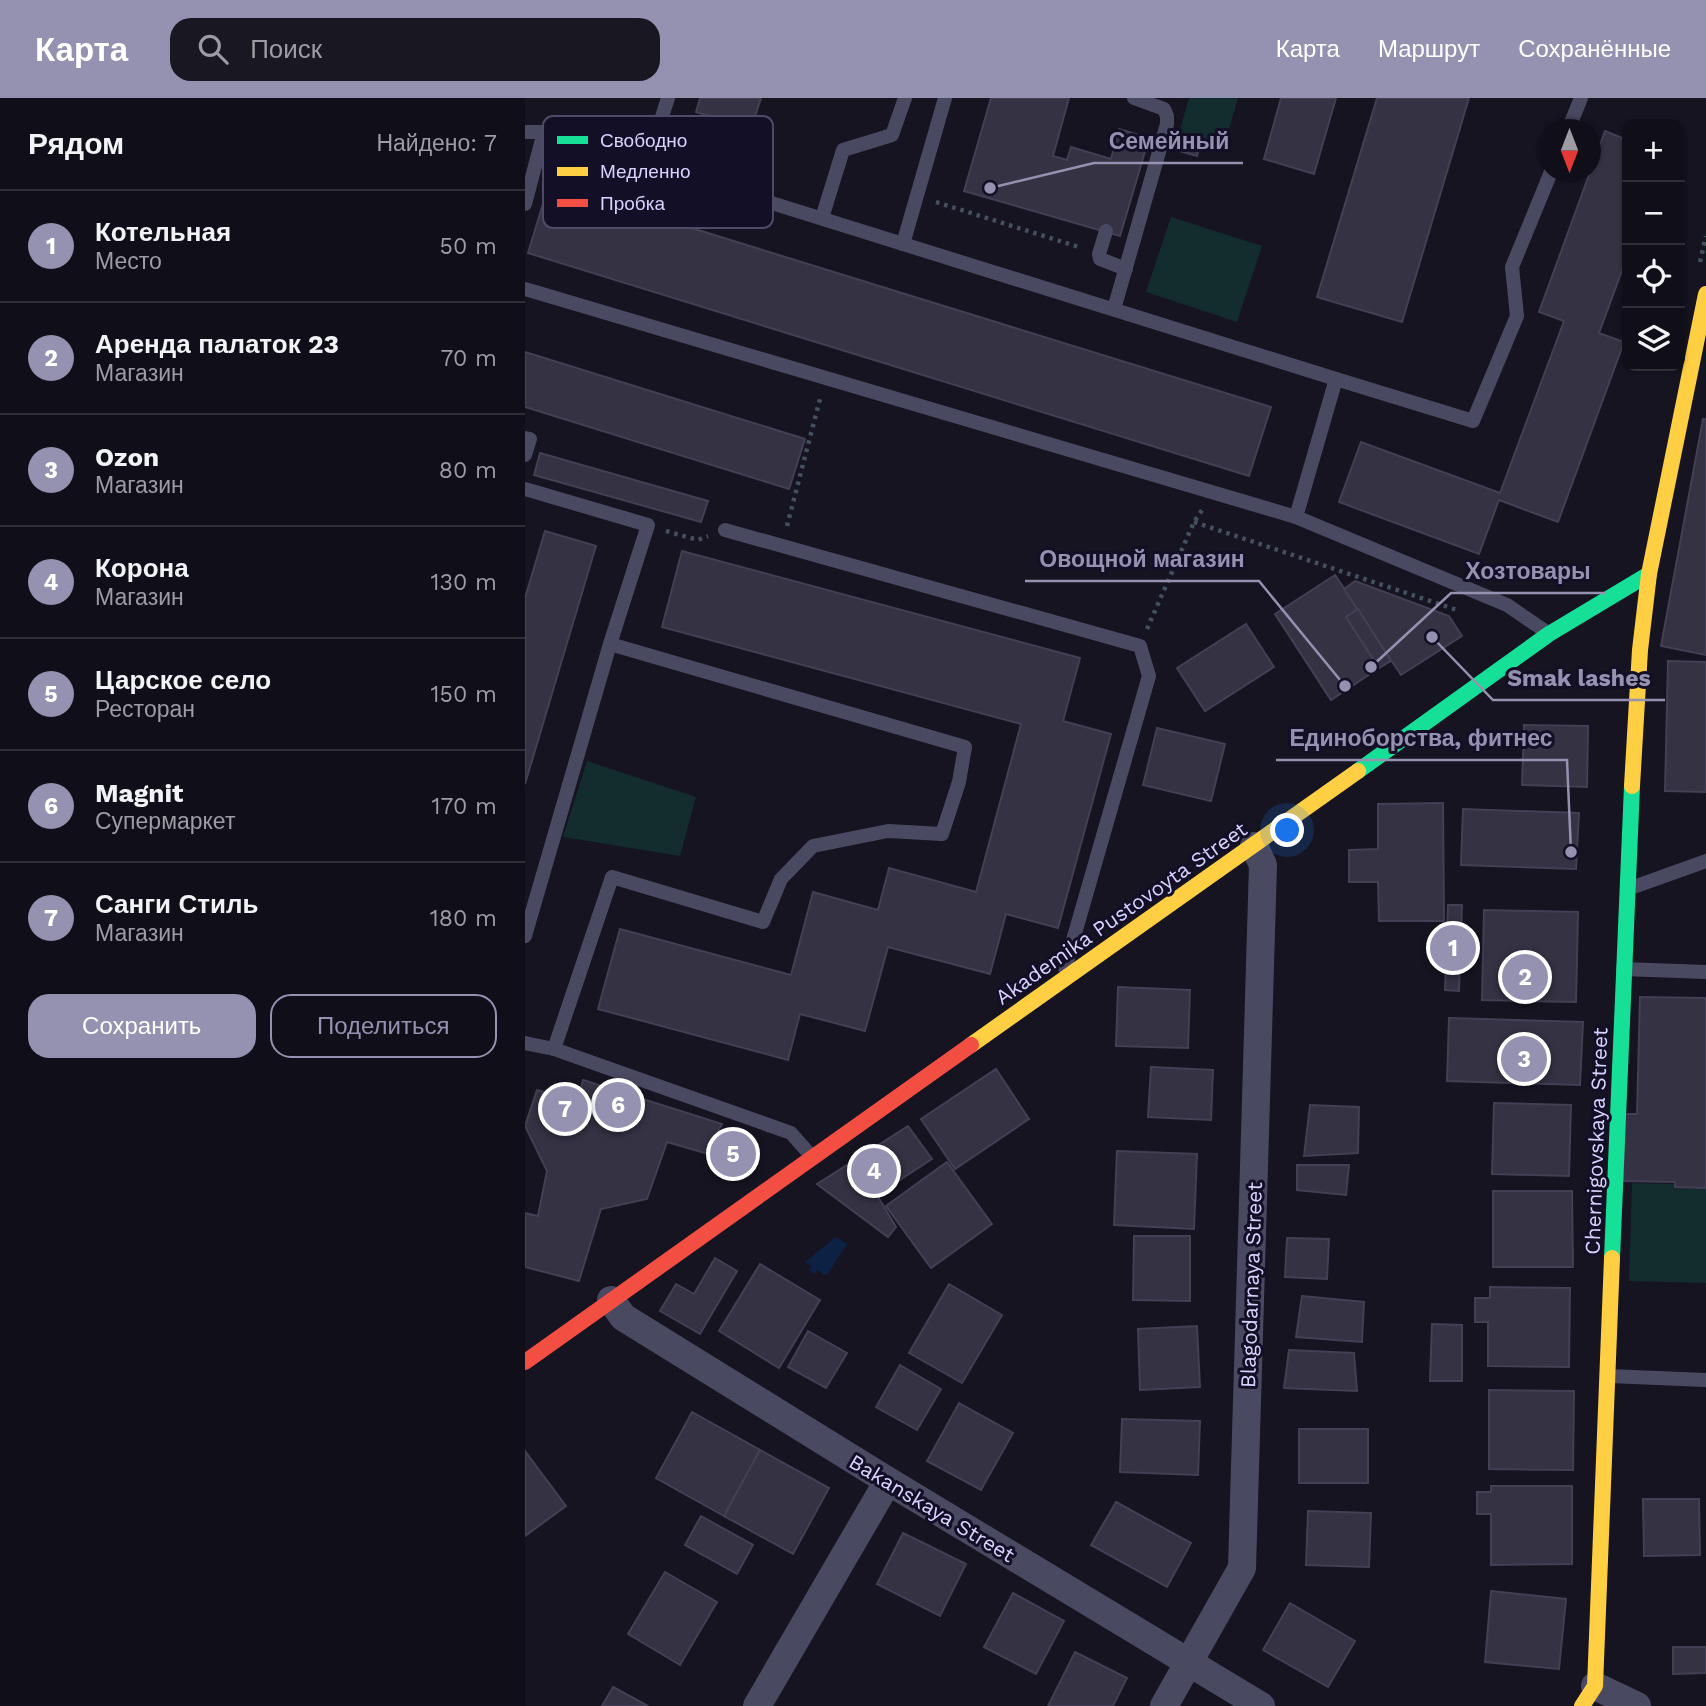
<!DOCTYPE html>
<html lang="ru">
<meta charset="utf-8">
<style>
body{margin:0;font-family:"Work Sans",sans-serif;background:#191822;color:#f1f3f6}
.controls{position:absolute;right:21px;top:21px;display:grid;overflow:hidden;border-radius:14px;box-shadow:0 2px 5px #0004}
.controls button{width:63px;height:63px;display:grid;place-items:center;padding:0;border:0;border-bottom:2px solid #302f38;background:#100f19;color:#f1f3f6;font:35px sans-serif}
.compass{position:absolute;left:1013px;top:21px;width:63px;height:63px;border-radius:50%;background:#100f19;box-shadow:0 2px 5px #0004;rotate:180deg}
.you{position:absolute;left:763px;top:733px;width:24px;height:24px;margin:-18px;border:5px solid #fff;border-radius:50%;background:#1a73e8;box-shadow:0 0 0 10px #1a73e833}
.badge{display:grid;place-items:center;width:46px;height:46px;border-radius:50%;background:#9591b1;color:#fff;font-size:23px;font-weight:700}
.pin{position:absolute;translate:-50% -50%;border:4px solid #fff;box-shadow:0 2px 7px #0006}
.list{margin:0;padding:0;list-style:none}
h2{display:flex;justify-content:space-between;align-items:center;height:91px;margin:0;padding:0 28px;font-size:30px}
h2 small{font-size:23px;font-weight:400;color:#9c9ca2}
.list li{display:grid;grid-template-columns:46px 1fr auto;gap:21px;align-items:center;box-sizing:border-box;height:112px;padding:0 28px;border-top:2px solid #302f38}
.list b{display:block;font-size:26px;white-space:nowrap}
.list p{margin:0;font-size:23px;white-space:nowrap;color:#9c9ca2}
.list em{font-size:23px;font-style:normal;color:#9c9ca2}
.actions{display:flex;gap:14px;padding:21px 28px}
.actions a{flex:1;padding:16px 0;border:2px solid #9591b1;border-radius:21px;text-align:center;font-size:24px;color:#9591b1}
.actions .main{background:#9591b1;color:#fff}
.icon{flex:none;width:38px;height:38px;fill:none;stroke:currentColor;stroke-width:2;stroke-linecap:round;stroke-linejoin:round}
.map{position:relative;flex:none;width:1181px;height:1608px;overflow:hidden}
header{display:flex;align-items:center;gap:42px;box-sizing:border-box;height:98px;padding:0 35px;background:#9591b1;color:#fff}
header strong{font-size:33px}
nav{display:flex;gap:38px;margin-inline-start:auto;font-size:24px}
.search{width:490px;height:63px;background:#191822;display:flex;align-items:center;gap:18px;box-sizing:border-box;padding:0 24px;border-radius:21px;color:#9c9ca2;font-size:26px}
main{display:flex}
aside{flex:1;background:#100f19}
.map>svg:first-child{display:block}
</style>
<header>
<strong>Карта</strong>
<div class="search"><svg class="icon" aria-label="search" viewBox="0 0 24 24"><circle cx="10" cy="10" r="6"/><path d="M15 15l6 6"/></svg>Поиск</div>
<nav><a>Карта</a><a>Маршрут</a><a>Сохранённые</a></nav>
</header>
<main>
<aside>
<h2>Рядом<small>Найдено: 7</small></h2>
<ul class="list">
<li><span class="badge">1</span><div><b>Котельная</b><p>Место</p></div><em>50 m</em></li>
<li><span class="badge">2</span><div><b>Аренда палаток 23</b><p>Магазин</p></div><em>70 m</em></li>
<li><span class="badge">3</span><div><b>Ozon</b><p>Магазин</p></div><em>80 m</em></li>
<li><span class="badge">4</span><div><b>Корона</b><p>Магазин</p></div><em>130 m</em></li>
<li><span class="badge">5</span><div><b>Царское село</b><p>Ресторан</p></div><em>150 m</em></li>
<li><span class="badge">6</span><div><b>Magnit</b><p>Супермаркет</p></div><em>170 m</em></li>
<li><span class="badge">7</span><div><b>Санги Стиль</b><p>Магазин</p></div><em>180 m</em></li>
</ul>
<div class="actions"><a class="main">Сохранить</a><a>Поделиться</a></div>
</aside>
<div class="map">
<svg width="1181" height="1608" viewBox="0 0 1181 1608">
<rect width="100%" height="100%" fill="#161421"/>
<g fill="#132c2d">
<polygon points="664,0 713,0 699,48 654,35"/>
<polygon points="646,119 737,148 712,224 621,194"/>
<polygon points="62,663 171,699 155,758 38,739"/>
<polygon points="1107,1085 1149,1086 1149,1090 1181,1091 1181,1185 1104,1183"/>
</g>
<polygon fill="#0d2144" points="311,1139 322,1146 301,1178 293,1172 290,1176 284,1172 287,1168 280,1164"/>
<g fill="#343243" stroke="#433f54" stroke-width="2">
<polygon points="175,0 236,0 226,31 171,14"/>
<polygon points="466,0 544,0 528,58 542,62 546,49 586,61 594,31 624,40 595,138 439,93"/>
<polygon points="756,0 811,0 789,76 739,61"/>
<polygon points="852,0 944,0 877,224 792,199"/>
<polygon points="1080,33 1102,42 1102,159 1074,235 1099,244 1033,424 974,402 954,456 814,404 836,344 975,395 1039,223 1014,214"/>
<polygon points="653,36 676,42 672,58 648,51"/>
<polygon points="24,86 746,309 724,378 3,155"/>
<polygon points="0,254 280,341 264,391 0,309"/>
<polygon points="1178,321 1181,321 1181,557 1136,548"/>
<polygon points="15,355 183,403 176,424 9,377"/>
<polygon points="20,433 71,448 0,686 0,500"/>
<polygon points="157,453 555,560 538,623 586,636 533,830 481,816 465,876 363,849 340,933 275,916 263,962 73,911 95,831 266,877 288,794 353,812 364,770 451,794 496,626 137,529"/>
<polygon points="810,477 833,511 821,519 854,570 806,602 750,516"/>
<polygon points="830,483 924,518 937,538 876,577 819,491"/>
<polygon points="833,511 866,563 854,570 821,519"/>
<polygon points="721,526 749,569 680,613 652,570"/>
<polygon points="1143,563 1181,564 1181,694 1140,693"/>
<polygon points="999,627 1063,628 1062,689 997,687"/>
<polygon points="632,630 700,646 686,703 618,687"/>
<polygon points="918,705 919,823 854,823 853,784 824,784 824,752 853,751 853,706"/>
<polygon points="938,711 1054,715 1051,771 936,767"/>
<polygon points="923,807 937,807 934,893 920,892"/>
<polygon points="959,812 1053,814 1051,904 957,902"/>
<polygon points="593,889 665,892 663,950 591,948"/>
<polygon points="1115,899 1181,900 1181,1090 1150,1089 1150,1084 1098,1083 1100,1016 1112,1016"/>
<polygon points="924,920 1058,924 1055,987 922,983"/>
<polygon points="626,969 688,972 686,1022 623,1019"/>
<polygon points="471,971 504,1021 430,1071 396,1021"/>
<polygon points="58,982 197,1026 180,1055 142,1044 122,1101 76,1111 54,1183 0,1169 0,1115 13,1118 22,1073 0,1028 12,992 52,1003"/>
<polygon points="969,1005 1046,1007 1044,1078 967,1076"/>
<polygon points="785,1007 834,1009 833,1055 779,1058"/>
<polygon points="383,1028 407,1061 352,1097 371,1129 363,1139 292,1086"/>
<polygon points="592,1053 672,1056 669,1131 589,1127"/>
<polygon points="422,1064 467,1126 406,1170 361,1108"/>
<polygon points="772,1067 824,1067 821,1097 772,1092"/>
<polygon points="968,1093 1047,1093 1048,1169 968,1169"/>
<polygon points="609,1138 665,1138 665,1203 608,1202"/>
<polygon points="762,1140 804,1141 802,1181 760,1179"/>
<polygon points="190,1160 212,1173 175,1236 135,1213 151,1186 169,1196"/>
<polygon points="235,1166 295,1202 254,1270 194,1233"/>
<polygon points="424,1186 477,1217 437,1285 384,1255"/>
<polygon points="965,1189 1045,1190 1044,1269 963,1268 963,1224 950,1224 950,1200 965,1200"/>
<polygon points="777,1198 839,1204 837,1244 771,1239"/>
<polygon points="907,1226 937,1227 937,1283 905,1283"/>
<polygon points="672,1228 675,1289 615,1292 613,1231"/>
<polygon points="283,1233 322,1255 301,1290 263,1269"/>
<polygon points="764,1252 829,1255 832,1293 759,1290"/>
<polygon points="375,1267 416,1291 392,1332 351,1309"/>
<polygon points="964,1292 1049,1293 1048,1372 964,1371"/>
<polygon points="434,1305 488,1335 456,1392 402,1363"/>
<polygon points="167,1314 235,1352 199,1418 131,1380"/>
<polygon points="597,1321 675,1323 673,1377 595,1374"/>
<rect x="774" y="1331" width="69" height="54"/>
<polygon points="235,1352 304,1390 268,1456 199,1418"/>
<polygon points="0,1353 41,1408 0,1438"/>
<polygon points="966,1388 1047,1388 1047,1466 966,1467 966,1416 952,1416 952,1394 966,1394"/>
<polygon points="1118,1401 1174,1401 1175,1457 1119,1458"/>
<polygon points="591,1404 666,1445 642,1489 566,1447"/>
<polygon points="783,1413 846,1415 844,1469 781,1467"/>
<polygon points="176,1418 228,1447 212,1476 160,1447"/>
<polygon points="378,1435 441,1466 415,1518 352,1486"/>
<polygon points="140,1474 192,1504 155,1567 103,1536"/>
<polygon points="966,1493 1041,1501 1034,1571 960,1564"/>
<polygon points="488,1495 539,1523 511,1576 459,1549"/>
<polygon points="765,1505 830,1543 803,1589 738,1552"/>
<polygon points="1148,1549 1181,1549 1181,1575 1148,1576"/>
<polygon points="550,1554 602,1580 588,1608 523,1608"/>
<polygon points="88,1589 123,1608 77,1608"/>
</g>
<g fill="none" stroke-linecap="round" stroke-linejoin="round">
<g stroke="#44505f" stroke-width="4.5" stroke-dasharray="3.5 5" stroke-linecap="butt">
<polyline points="411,104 557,150"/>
<polyline points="1175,164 1181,138"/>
<polyline points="669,424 935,513"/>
<polyline points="262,428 296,297"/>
<polyline points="141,433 173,442 183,438"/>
<polyline points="622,531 669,424 677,412"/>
</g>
<g stroke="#4a4962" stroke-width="14">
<polyline points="1043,32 1056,0"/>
<polyline points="0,34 19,34"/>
<polyline points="122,66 143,0"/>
<polyline points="0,106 19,34 811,281"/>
<polyline points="297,120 318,52 367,37 380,0"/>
<polyline points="581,133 574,156 575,161 601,171"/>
<polyline points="378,146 420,0"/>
<polyline points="0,191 771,419 982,507 1023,535"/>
<polyline points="589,211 642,26 642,18 639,11 609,0"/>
<polyline points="0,340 5,341 0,357"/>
<polyline points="0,391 123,427 85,546 0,838"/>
<polyline points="771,419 811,281 948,323 992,218 987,169 1026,74"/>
<polyline points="200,432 615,548 624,578 540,870"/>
<polyline points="1103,791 1181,763"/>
<polyline points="1098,871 1181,874"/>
<polyline points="0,945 29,951 266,1035 288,1060"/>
<polyline points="29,951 87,779 238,824 256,781 288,748 363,733 417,736 434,684 440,649 85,546"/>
<polyline points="1084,1278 1181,1282"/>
</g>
<g stroke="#4a4962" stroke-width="28">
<polyline points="86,1202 98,1219 363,1383 736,1608"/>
<polyline points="1070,1588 1112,1608"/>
<polyline points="232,1608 363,1383"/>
<polyline points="639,1608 717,1470 738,767 729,748"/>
</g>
<g stroke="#16e098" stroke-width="16">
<polyline points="833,673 1024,536 1124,476"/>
<polyline points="1087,1160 1107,688"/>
</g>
<g stroke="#ffcf43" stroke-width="16">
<polyline points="1107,688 1115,552 1124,476 1181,196"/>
<polyline points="446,947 833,673"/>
<polyline points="1057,1608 1070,1588 1087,1160"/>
</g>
<polyline stroke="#f24e42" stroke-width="16" points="0,1264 446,947"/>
</g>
<g text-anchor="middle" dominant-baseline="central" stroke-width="6" stroke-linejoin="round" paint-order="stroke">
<g font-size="21" fill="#d9d4ff" stroke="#130f26">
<text transform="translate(596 815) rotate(-35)">Akademika Pustovoyta Street</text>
<text transform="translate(1071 1043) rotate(-88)">Chernigovskaya Street</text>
<text transform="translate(726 1187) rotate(-88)">Blagodarnaya Street</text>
<text transform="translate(407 1410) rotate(31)">Bakanskaya Street</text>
</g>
</g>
<rect x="18" y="18" width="230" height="112" rx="10" fill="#130f26" stroke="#4e4a67" stroke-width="2"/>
<rect x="32" y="38" width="31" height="8" fill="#16e098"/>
<rect x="32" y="69" width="31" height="9" fill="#ffcf43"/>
<rect x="32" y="101" width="31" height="8" fill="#f24e42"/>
<g font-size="19" fill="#d9d4ff">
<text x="75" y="49">Свободно</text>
<text x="75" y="80">Медленно</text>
<text x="75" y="112">Пробка</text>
</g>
<path fill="none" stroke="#9591b1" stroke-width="2.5" d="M465 90L569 65H718M820 588L734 483H500M846 569L926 495H1080M907 539L968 602H1140M1046 754L1042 662H751"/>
<g fill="#9591b1" stroke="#130f26" stroke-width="2.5">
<circle cx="465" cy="90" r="7"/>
<circle cx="820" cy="588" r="7"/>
<circle cx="846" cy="569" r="7"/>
<circle cx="907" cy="539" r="7"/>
<circle cx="1046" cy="754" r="7"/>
</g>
<g font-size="23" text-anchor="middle" font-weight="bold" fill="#9591b1" stroke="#130f26" stroke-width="6" stroke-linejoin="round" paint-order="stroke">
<text x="644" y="51">Семейный</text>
<text x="617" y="469">Овощной магазин</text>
<text x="1003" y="481">Хозтовары</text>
<text x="1054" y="588">Smak lashes</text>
<text x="896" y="648">Единоборства, фитнес</text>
</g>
</svg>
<div class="controls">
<button>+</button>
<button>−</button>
<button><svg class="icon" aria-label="locate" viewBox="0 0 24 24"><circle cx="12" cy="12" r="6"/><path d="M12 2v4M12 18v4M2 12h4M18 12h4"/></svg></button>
<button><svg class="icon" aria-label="layers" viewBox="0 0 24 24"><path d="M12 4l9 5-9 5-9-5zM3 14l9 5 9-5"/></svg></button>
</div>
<svg class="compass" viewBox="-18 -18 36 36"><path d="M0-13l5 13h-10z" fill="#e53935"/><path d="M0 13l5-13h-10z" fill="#9c9ca2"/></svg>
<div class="you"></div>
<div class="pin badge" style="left:928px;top:850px">1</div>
<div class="pin badge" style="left:1000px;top:879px">2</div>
<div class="pin badge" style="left:999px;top:961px">3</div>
<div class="pin badge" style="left:349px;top:1073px">4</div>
<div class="pin badge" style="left:208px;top:1056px">5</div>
<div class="pin badge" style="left:93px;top:1007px">6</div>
<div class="pin badge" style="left:40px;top:1011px">7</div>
</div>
</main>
